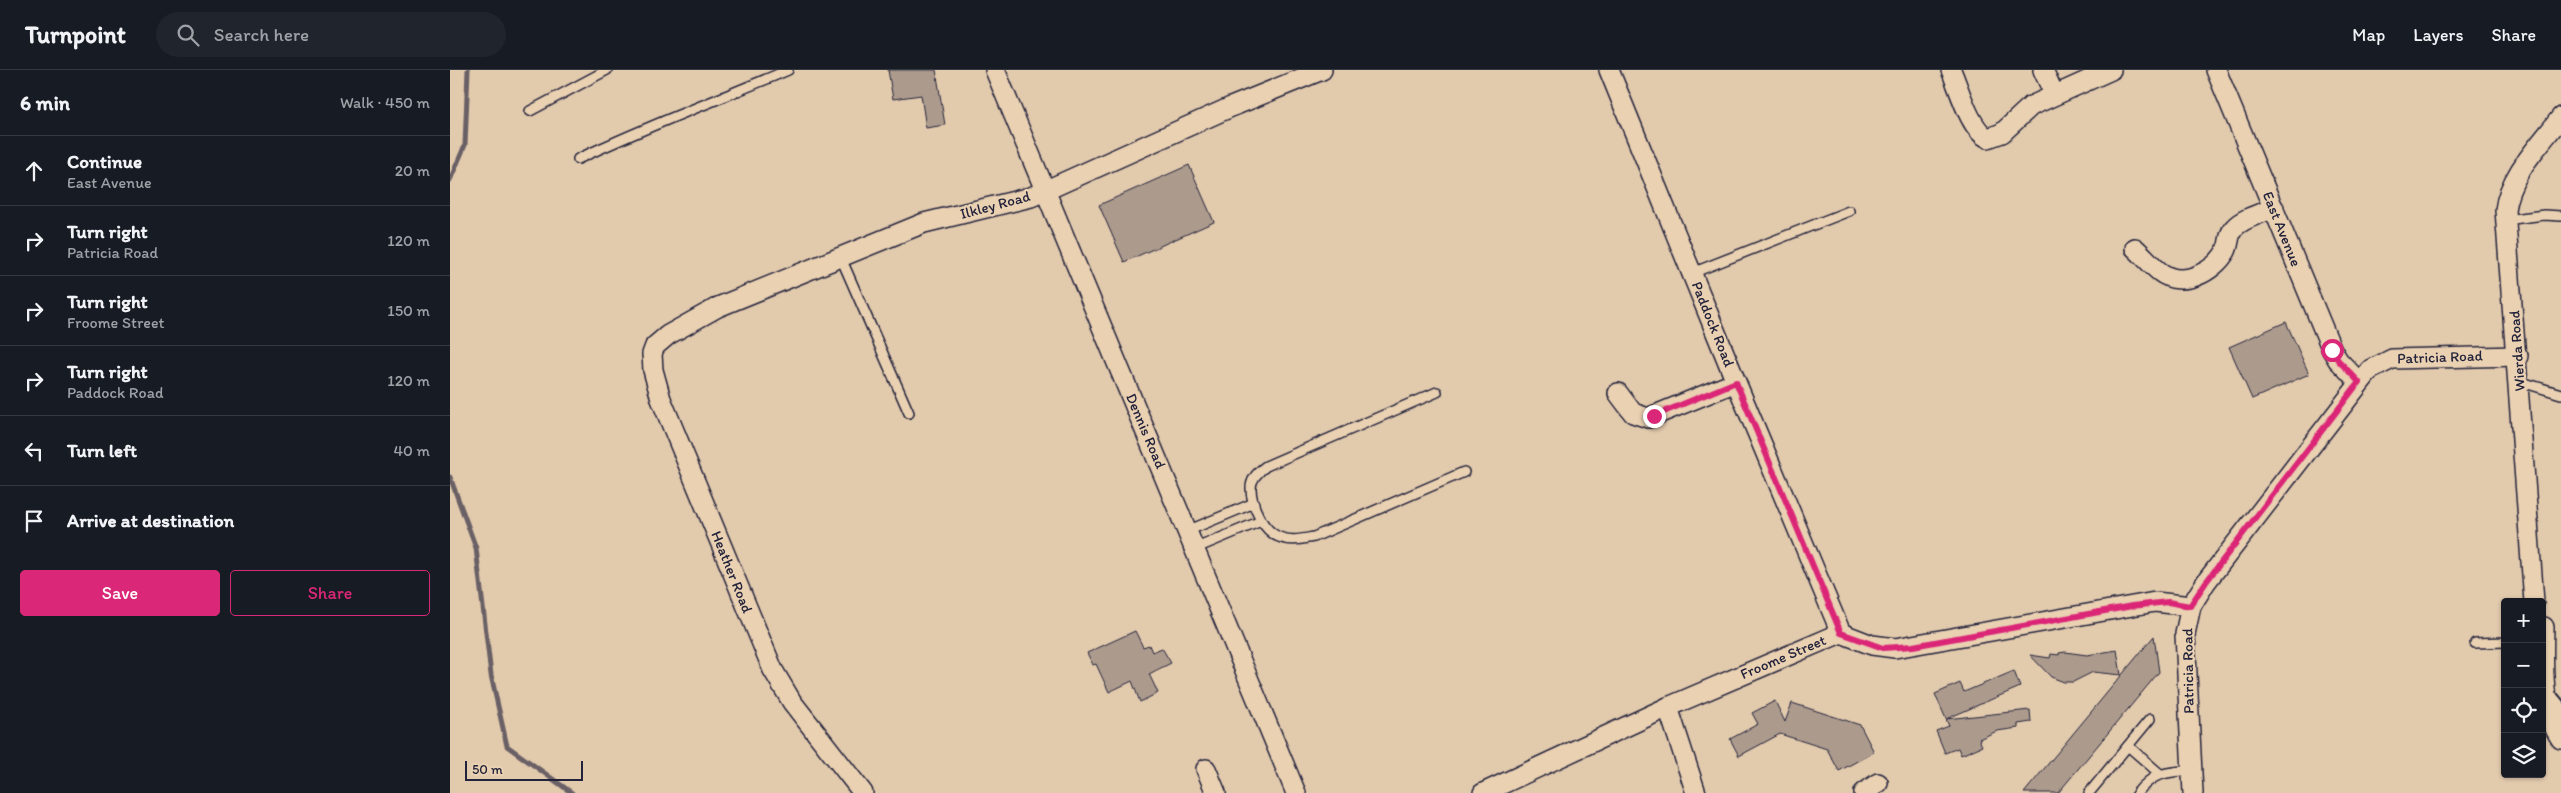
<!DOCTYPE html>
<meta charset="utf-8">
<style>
body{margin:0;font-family:Itim,sans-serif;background:#20242c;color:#f1f3f6}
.controls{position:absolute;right:15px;bottom:15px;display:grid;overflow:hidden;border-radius:5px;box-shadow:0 1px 4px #0004}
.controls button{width:45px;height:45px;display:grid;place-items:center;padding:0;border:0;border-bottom:1px solid #363941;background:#171b24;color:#f1f3f6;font:25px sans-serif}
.scale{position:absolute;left:15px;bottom:12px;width:118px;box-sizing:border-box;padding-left:5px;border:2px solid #22223b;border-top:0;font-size:14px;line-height:18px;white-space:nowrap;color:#22223b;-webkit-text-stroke:4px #ead1b2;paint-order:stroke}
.stop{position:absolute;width:15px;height:15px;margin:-11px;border:4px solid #db2777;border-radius:50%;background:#fff}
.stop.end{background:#db2777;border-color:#fff;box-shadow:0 1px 5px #0008}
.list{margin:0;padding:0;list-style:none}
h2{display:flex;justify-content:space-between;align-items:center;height:65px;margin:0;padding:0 20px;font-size:21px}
h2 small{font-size:16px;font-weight:400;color:#9ea1a6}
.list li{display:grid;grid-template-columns:32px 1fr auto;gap:15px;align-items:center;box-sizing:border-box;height:70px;padding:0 20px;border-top:1px solid #363941}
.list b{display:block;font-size:19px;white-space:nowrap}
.list p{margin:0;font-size:16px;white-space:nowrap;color:#9ea1a6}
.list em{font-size:16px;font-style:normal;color:#9ea1a6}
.actions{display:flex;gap:10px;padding:15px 20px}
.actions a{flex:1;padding:11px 0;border:1px solid #db2777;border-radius:5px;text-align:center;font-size:18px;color:#db2777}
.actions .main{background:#db2777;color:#fff}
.icon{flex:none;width:28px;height:28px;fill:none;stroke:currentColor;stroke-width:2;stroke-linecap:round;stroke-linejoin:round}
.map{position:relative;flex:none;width:2111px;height:723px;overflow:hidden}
header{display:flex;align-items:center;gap:30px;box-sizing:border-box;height:70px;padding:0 25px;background:#171b24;border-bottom:1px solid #363941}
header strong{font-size:24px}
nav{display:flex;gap:28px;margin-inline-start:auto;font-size:18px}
.search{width:350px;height:45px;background:#20242c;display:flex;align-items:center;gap:12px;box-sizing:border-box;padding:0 18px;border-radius:28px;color:#9ea1a6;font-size:19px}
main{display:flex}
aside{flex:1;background:#171b24}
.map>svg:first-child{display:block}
</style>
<header>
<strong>Turnpoint</strong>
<div class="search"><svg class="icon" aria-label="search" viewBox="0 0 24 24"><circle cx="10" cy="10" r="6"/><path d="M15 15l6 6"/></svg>Search here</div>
<nav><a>Map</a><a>Layers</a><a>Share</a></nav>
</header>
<main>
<aside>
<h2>6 min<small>Walk · 450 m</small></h2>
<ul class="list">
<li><svg class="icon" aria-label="ahead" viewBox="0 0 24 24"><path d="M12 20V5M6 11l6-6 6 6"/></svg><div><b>Continue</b><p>East Avenue</p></div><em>20 m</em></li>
<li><svg class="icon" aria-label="right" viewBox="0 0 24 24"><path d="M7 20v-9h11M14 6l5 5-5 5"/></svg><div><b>Turn right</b><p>Patricia Road</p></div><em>120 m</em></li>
<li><svg class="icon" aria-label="right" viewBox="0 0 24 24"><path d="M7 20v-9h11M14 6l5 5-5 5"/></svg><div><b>Turn right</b><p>Froome Street</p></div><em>150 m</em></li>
<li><svg class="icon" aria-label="right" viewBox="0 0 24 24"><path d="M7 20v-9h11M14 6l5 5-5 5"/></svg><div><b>Turn right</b><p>Paddock Road</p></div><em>120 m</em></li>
<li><svg class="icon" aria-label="left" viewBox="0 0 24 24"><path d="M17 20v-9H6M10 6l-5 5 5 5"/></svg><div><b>Turn left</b></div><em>40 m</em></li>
<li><svg class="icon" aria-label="arrive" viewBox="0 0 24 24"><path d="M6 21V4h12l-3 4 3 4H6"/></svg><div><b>Arrive at destination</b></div></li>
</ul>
<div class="actions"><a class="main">Save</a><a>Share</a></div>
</aside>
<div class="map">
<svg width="2111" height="723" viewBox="0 0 2111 723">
<rect width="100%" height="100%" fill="#e2caad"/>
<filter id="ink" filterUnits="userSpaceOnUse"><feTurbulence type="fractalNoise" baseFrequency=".02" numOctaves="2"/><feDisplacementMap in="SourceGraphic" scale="10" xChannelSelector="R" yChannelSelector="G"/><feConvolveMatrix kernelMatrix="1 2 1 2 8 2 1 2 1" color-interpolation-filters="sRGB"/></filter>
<g filter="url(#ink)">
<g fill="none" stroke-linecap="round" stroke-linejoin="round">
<g stroke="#696065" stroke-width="5">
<polyline points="0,110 15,75 18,0"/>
<polyline points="0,407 26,478 41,605 57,676 122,723"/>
</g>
</g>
<g fill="#ac9b8d" stroke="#22223b">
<polygon points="438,0 486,0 495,55 476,58 471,25 443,29"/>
<polygon points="739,95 764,152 674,192 649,135"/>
<polygon points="1836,252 1859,304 1802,329 1779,277"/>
<polygon points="685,561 693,577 699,575 702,582 712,578 721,593 699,604 708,623 690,632 682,611 659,622 646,594 643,595 637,583"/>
<polygon points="1704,566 1709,602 1608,723 1574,723"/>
<polygon points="1667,580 1671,605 1643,602 1623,612 1614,612 1601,607 1580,585 1600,588 1601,584 1609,585 1609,583 1615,582 1637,585"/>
<polygon points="1564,601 1570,617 1496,649 1485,624 1510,613 1514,622"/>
<polygon points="1325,631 1335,652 1342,633 1410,655 1424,682 1389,701 1377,679 1330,664 1289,686 1280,669 1308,654 1302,643"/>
<polygon points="1580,640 1581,652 1568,654 1568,658 1547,661 1529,669 1532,676 1511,685 1508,678 1495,683 1486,661 1499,656 1496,649"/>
</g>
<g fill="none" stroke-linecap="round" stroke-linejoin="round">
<g stroke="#22223b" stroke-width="12">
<g id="lane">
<polyline points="80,41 157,0"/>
<path d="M128,89C197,56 268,30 338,0"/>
<polyline points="2055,150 2094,145 2111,146"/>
<polyline points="391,188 459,343"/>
<polyline points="1242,203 1399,141"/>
<polyline points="2068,311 2111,324"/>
<path d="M987,322L816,396C809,401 801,408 801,418C801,435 813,461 829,467C841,472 852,469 864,467L1014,402"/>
<polyline points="737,461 804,433"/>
<polyline points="744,479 811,451"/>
<polyline points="2025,573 2055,572"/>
<polyline points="1678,676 1709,703"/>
<polyline points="1639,723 1700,649"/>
<path d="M1687,723C1705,701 1715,703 1742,700"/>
</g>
</g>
<g stroke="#22223b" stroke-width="22">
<g id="street">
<polyline points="545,0 846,723"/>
<polyline points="1159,0 1286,312 1391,563"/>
<path d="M1501,0C1509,18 1520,60 1538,68L1552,63L1581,36L1661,0"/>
<polyline points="1593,0 1604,24"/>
<polyline points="1766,0 1882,280 1888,290 1909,312"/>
<path d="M1685,178C1694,186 1701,195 1710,202C1732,219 1764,202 1776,181C1780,174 1778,163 1785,157C1794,148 1812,143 1824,138"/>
<polyline points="1168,323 1183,343 1198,348 1286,312"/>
<path d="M2084,532L2055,140C2059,105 2090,75 2111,47"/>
<path d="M2094,557C2093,590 2091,642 2111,669"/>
<polyline points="1218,637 1246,723"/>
<polyline points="756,699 766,723"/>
<polyline points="413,723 342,632 323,600 211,329 203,300 202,284 205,276 218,265 268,237 474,153 581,127 781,37 872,0"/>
<polyline points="1033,723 1218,637 1391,563 1422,575 1445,578 1705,532 1741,536"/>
<polyline points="1414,723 1428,713"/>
<polyline points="1743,723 1735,564 1741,536 1756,512 1920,300 1942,289 2068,286"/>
</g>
</g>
<g stroke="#22223b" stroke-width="30">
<polyline id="secondary" points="2099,635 2111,650"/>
</g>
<use href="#lane" stroke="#ead1b2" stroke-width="9"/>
<use href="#street" stroke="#ead1b2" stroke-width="19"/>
<use href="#secondary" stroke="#ead1b2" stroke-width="26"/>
</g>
</g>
<g fill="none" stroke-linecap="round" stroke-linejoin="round" filter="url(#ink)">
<polyline stroke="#db2777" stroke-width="6" points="1204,346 1286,312 1391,563 1433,578 1463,576 1682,536 1718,532 1740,536 1756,512 1909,312 1888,290 1882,280"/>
</g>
<g text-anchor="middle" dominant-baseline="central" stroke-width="4.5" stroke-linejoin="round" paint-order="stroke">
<g font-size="15" fill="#22223b" stroke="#ead1b2">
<text transform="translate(545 135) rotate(-15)">Ilkley Road</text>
<text transform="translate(1832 159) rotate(68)">East Avenue</text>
<text transform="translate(1263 254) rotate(68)">Paddock Road</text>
<text transform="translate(2067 281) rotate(-94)">Wierda Road</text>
<text transform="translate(1990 287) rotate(-2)">Patricia Road</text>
<text transform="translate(696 361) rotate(67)">Dennis Road</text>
<text transform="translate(282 502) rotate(68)">Heather Road</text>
<text transform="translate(1333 587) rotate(-23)">Froome Street</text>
<text transform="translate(1738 601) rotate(-91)">Patricia Road</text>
</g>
</g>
</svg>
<div class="controls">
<button>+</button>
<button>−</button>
<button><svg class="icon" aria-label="locate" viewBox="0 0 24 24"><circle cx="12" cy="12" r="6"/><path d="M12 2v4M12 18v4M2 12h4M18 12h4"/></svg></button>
<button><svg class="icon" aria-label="layers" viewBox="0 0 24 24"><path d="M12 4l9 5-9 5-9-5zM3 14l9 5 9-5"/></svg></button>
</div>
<div class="scale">50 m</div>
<div class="stop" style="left:1882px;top:280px"></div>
<div class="stop end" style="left:1204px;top:346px"></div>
</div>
</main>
